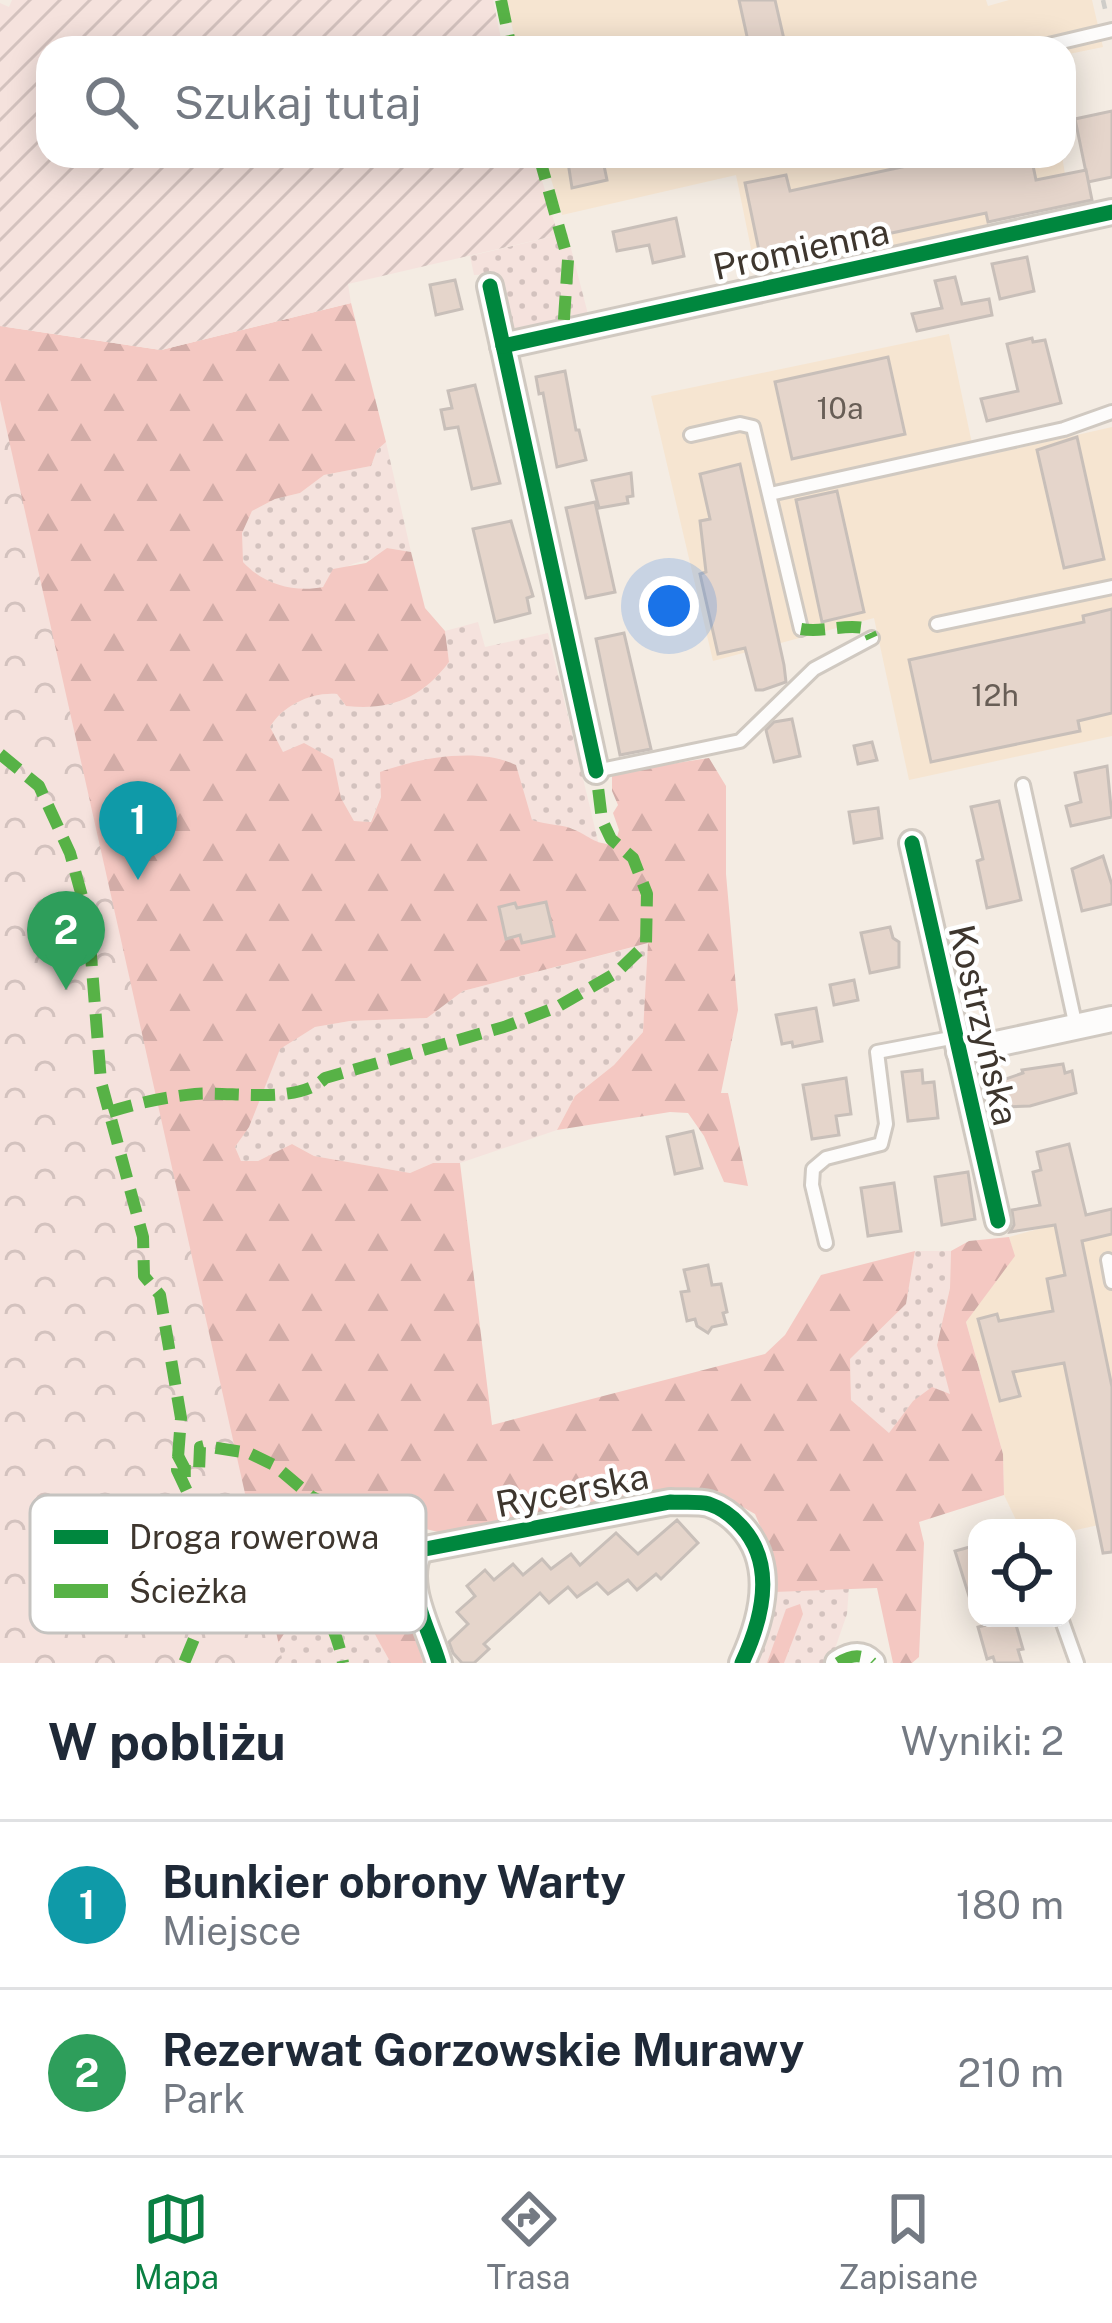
<!DOCTYPE html>
<html lang="pl">
<meta charset="utf-8">
<style>
body{margin:0;font-family:"Public Sans",sans-serif;background:#f6f6f7;color:#1f2937}
.controls{position:absolute;right:36px;bottom:36px;display:grid;overflow:hidden;border-radius:24px;box-shadow:0 6px 30px #0003}
.controls button{width:108px;height:108px;display:grid;place-items:center;padding:0;border:0;border-bottom:3px solid #e0e1e3;background:#fff;color:#1f2937;font:60px sans-serif}
.you{position:absolute;left:669px;top:606px;width:42px;height:42px;margin:-30px;border:9px solid #fff;border-radius:50%;background:#1a73e8;box-shadow:0 0 0 18px #1a73e833}
.badge{display:grid;place-items:center;width:78px;height:78px;border-radius:50%;background:#0b8043;color:#fff;font-size:39px;font-weight:700}
.pin{position:absolute;translate:-50% -99px;filter:drop-shadow(0 3px 6px #0008)}
.pin::after{content:'';position:absolute;top:63px;width:42px;height:36px;background:inherit;clip-path:polygon(0 0,100% 0,50% 100%)}
.list{margin:0;padding:0;list-style:none}
h2{display:flex;justify-content:space-between;align-items:center;height:156px;margin:0;padding:0 48px;font-size:51px}
h2 small{font-size:39px;font-weight:400;color:#747a83}
.list li{display:grid;grid-template-columns:78px 1fr auto;gap:36px;align-items:center;box-sizing:border-box;height:168px;padding:0 48px;border-top:3px solid #e0e1e3}
.list b{display:block;font-size:45px;white-space:nowrap}
.list p{margin:0;font-size:39px;white-space:nowrap;color:#747a83}
.list em{font-size:39px;font-style:normal;color:#747a83}
.icon{flex:none;width:66px;height:66px;fill:none;stroke:currentColor;stroke-width:2;stroke-linecap:round;stroke-linejoin:round}
.map{position:relative;flex:none;width:1112px;height:1663px;overflow:hidden}
.search{position:absolute;background:#fff;box-shadow:0 6px 30px #0003;left:36px;right:36px;top:36px;height:132px;display:flex;align-items:center;gap:30px;box-sizing:border-box;padding:0 42px;border-radius:36px;color:#747a83;font-size:45px}
.sheet{height:492px;background:#fff}
nav{display:flex;justify-content:space-around;align-items:center;box-sizing:border-box;height:168px;border-top:3px solid #e0e1e3;background:#fff;font-size:33px;color:#747a83}
nav a{display:grid;justify-items:center;gap:6px}
nav .on{color:#0b8043}
.map>svg:first-child{display:block}
</style>
<div class="map">
<svg width="1112" height="1663" viewBox="0 0 1112 1663">
<defs>
<pattern id="grass-dots" width="8" height="8" patternUnits="userSpaceOnUse" patternTransform="scale(3)"><rect width="8" height="8" fill="#f5e2dd"/><path d="M2 2h.1M6 6h.1" fill="none" stroke="#d3c2be" stroke-width="1.8" stroke-linecap="round"/></pattern>
<pattern id="forest-firs" width="22" height="20" patternUnits="userSpaceOnUse" patternTransform="scale(3)"><rect width="22" height="20" fill="#f4c8c2"/><path d="M5 1l3.5 6h-7zM16 11l3.5 6h-7z" fill="#d2aca7"/></pattern>
<pattern id="park-crowns" width="20" height="18" patternUnits="userSpaceOnUse" patternTransform="scale(3)"><rect width="20" height="18" fill="#f5e2dd"/><path d="M2 6a3 3 0 1 1 6 0M12 15a3 3 0 1 1 6 0" fill="none" stroke="#d3c2be"/></pattern>
<pattern id="garden-furrows" width="10" height="10" patternUnits="userSpaceOnUse" patternTransform="scale(3)"><rect width="10" height="10" fill="#f5e2dd"/><path d="M-1 1l2-2M0 10L10 0M9 11l2-2" fill="none" stroke="#d3c2be"/></pattern>
</defs>
<rect width="100%" height="100%" fill="#f4ece3"/>
<g fill="#f6e5d1">
<polygon points="506,0 986,0 988,6 1009,0 1092,0 1103,47 1064,55 1064,48 517,48"/>
<polygon points="544,156 1062,156 1065,174 983,191 989,226 757,278 736,175 562,215"/>
<polygon points="949,334 975,458 1112,427 1112,736 909,780 874,618 713,661 651,396"/>
<polygon points="1112,1209 1112,1522 1067,1532 1067,1528 1020,1528 1004,1495 1003,1454 966,1322 1014,1256 1009,1237"/>
</g>
<g fill="url(#grass-dots)">
<polygon points="567,233 588,314 506,333 493,274 474,275 470,256"/>
<path d="M386,442L411,552L387,548C371,564 361,558 345,568C337,573 331,583 322,587C297,598 259,580 242,562V533L252,511L275,499L300,493L324,475L371,466L377,450Z"/>
<path d="M478,622L485,647L548,633L599,845L572,828L553,827L531,820L516,765C474,745 421,780 381,797L370,822L354,821L341,798L333,770L283,753L270,727C283,705 312,692 337,694L346,706C390,711 422,698 449,662L445,631Z"/>
<polygon points="649,943 643,1032 614,1065 575,1096 557,1130 460,1163 433,1163 410,1173 314,1156 292,1144 258,1161 241,1161 235,1147 248,1127 280,1048 315,1027 350,1021 427,1018 463,991"/>
<polygon points="915,1251 951,1251 950,1288 937,1344 951,1396 913,1401 889,1434 851,1400 850,1359 906,1304"/>
<polygon points="379,1554 411,1600 431,1663 263,1663 300,1609 360,1599"/>
<polygon points="820,1587 849,1587 847,1614 830,1663 753,1663 774,1592"/>
</g>
<g fill="url(#forest-firs)">
<path d="M351,303L386,442L377,450L371,466L324,475L300,493L275,499L252,511L242,533L243,562C263,584 294,593 323,587L333,569L366,563L387,548L411,552L425,608L445,631L449,662C422,698 390,711 346,706L337,694C312,692 283,705 270,727L283,752L304,743L333,759L341,798L354,821L371,822L381,797L380,772C419,758 478,747 516,765L532,820C545,825 563,824 575,830C591,837 595,845 615,844L619,830L613,813L618,805L612,791V773L709,758L726,786V874L738,1010L721,1093H728L748,1186L724,1182L704,1136L688,1113L670,1112L557,1130L575,1096L614,1065L643,1032L648,943L463,991L427,1018L350,1021L315,1027L280,1049L249,1127L235,1147L241,1161H258L292,1144L314,1156L410,1173L433,1163H460L492,1425L765,1354L785,1335L821,1275L915,1251L906,1304L850,1359L851,1400L889,1433L913,1401L932,1387L950,1394L937,1345L950,1288L951,1251L969,1241L1009,1237L1015,1256L966,1322L1003,1454L1004,1495L919,1522L924,1543L919,1657L912,1663H893L877,1588L774,1592V1559L755,1514L721,1495L636,1497L455,1536L380,1518L379,1554L360,1600L300,1609L269,1657L0,1663V326L161,350Z"/>
<path d="M383,1568L404,1598L423,1663H391C373,1629 349,1601 383,1568Z"/>
<polygon points="800,1604 803,1614 784,1663 767,1663 786,1609"/>
</g>
<polygon fill="url(#park-crowns)" points="0,400 283,1663 0,1663"/>
<polygon fill="url(#garden-furrows)" points="12,0 493,0 503,48 48,48 48,156 535,156 558,235 348,284 351,303 161,350 0,326 0,3 9,7"/>
<g fill="#e5d5cb" stroke="#c8bfb9" stroke-width="3">
<polygon points="739,0 775,0 786,48 760,48 759,38 748,41"/>
<polygon points="1112,111 1112,177 1088,182 1075,119"/>
<polygon points="567,156 602,156 607,180 572,188"/>
<polygon points="953,156 1031,156 1036,180 1086,170 1092,200 988,222 986,213 802,252 803,256 762,265 745,183 786,175 790,191"/>
<polygon points="676,218 684,256 653,263 649,245 617,251 613,232"/>
<polygon points="1027,257 1034,291 1000,299 992,264"/>
<polygon points="955,277 962,304 989,299 992,315 917,331 912,314 942,308 935,281"/>
<polygon points="455,280 462,309 436,315 430,285"/>
<polygon points="1032,338 1033,342 1045,340 1061,403 987,421 981,399 1018,391 1007,344"/>
<polygon points="888,357 905,434 792,459 775,382"/>
<polygon points="565,371 576,430 579,430 586,460 557,467 543,393 539,394 536,377"/>
<polygon points="475,385 500,483 472,489 458,427 445,429 441,410 452,408 448,391"/>
<polygon points="1077,437 1104,559 1064,568 1037,450"/>
<polygon points="740,464 784,665 786,682 763,690 756,690 745,648 718,654 700,574 706,572 700,521 710,519 700,474"/>
<polygon points="631,473 633,496 627,497 628,503 599,508 592,481"/>
<polygon points="837,491 864,612 822,622 796,500"/>
<polygon points="595,502 615,592 586,598 566,508"/>
<polygon points="511,521 533,596 527,598 530,613 495,622 473,529"/>
<polygon points="1112,609 1112,713 1078,721 1080,731 931,762 909,660 1084,622 1083,616"/>
<polygon points="624,633 651,749 620,755 596,639"/>
<polygon points="792,719 800,756 774,762 766,730 774,722"/>
<polygon points="872,742 877,760 858,764 854,746"/>
<polygon points="1107,766 1112,817 1071,826 1066,806 1081,802 1075,773"/>
<polygon points="999,801 1021,900 987,908 977,861 983,859 971,807"/>
<polygon points="878,808 882,838 854,843 849,812"/>
<polygon points="1103,856 1112,885 1112,904 1082,911 1072,869"/>
<polygon points="546,902 554,936 522,943 520,935 506,939 499,907 515,903 517,908"/>
<polygon points="890,927 893,938 899,942 899,967 870,973 861,933"/>
<polygon points="854,980 858,1000 834,1005 830,985"/>
<polygon points="816,1008 822,1041 793,1047 792,1042 782,1044 776,1015"/>
<polygon points="1063,1064 1065,1073 1072,1071 1076,1093 1030,1106 1002,1107 997,1082 1023,1073 1022,1070"/>
<polygon points="922,1070 923,1083 934,1082 938,1118 908,1121 902,1072"/>
<polygon points="846,1078 851,1114 836,1116 839,1135 812,1139 803,1085"/>
<polygon points="693,1131 702,1168 675,1174 667,1137"/>
<polygon points="1069,1144 1086,1215 1112,1209 1112,1234 1082,1241 1112,1387 1112,1552 1103,1553 1064,1363 1013,1372 1020,1396 1000,1401 978,1319 997,1314 999,1321 1053,1311 1047,1279 1065,1275 1055,1225 1010,1232 1014,1225 1012,1210 1040,1205 1033,1172 1041,1170 1037,1152"/>
<polygon points="968,1172 975,1219 942,1225 935,1177"/>
<polygon points="894,1183 901,1231 868,1236 861,1188"/>
<polygon points="708,1265 712,1285 721,1284 727,1312 723,1313 726,1324 712,1327 708,1333 697,1326 695,1319 687,1321 681,1292 689,1291 684,1270"/>
<polygon points="677,1520 698,1543 661,1579 656,1574 637,1590 628,1580 608,1594 597,1583 577,1597 568,1587 549,1603 540,1593 484,1644 489,1649 474,1663 462,1663 453,1653 449,1642 468,1624 457,1612 475,1596 467,1586 485,1570 494,1580 513,1564 523,1575 542,1559 551,1569 571,1554 580,1565 616,1533 638,1554"/>
<polygon points="977,1545 977,1608 973,1609 955,1551"/>
<polygon points="1014,1618 1023,1649 1018,1650 1022,1663 995,1663 993,1657 987,1659 978,1627"/>
</g>
<g fill="none" stroke-linecap="round" stroke-linejoin="round">
<g stroke="#d0c9c1" stroke-width="18">
<g id="lane">
<polyline points="1036,48 1112,30"/>
<polyline points="691,435 740,424 753,427 801,629"/>
<polyline points="770,494 1064,429 1112,412"/>
<polyline points="937,624 1112,587"/>
<polyline points="596,771 740,741 814,669 872,638"/>
<polyline points="1023,785 1076,1027"/>
<polyline points="826,1243 812,1185 813,1169 826,1158 881,1144 886,1124 877,1052 956,1037"/>
<polyline points="1108,1260 1112,1282"/>
<polyline points="1061,1618 1077,1663"/>
</g>
</g>
<g stroke="#d0c9c1" stroke-width="30">
<g id="street">
<polyline points="490,286 596,771"/>
<polyline points="503,346 1112,212"/>
<polyline points="912,843 998,1221"/>
<polyline points="959,1052 1112,1019"/>
<path d="M439,1663C429,1628 402,1584 420,1550L670,1502C682,1503 698,1501 709,1504C721,1508 733,1517 741,1526C777,1565 762,1620 742,1663"/>
<path d="M838,1663C849,1656 861,1652 872,1663"/>
</g>
</g>
<polyline stroke="#cfcdc9" stroke-width="4.5" stroke-dasharray="9 9" stroke-linecap="butt" points="1103,0 1106,13"/>
<use href="#lane" stroke="#fdfcfb" stroke-width="12"/>
<use href="#street" stroke="#fdfcfb" stroke-width="24"/>
<g stroke="#57b246" stroke-width="12" stroke-dasharray="24 12" stroke-linecap="butt">
<polyline points="501,0 511,48"/>
<polyline points="539,156 568,260 563,333"/>
<path d="M801,629C824,633 846,623 868,629L872,638"/>
<polyline points="0,754 39,786 70,853 88,918 101,1082 143,1237 144,1276 160,1295 181,1418 177,1470 201,1521 210,1552 210,1579 196,1634 184,1663"/>
<path d="M109,1112C138,1103 165,1097 195,1094C232,1091 299,1105 325,1078L504,1027L557,1007L616,973L646,944L647,894L633,858L611,839L602,820L596,771"/>
<polyline points="177,1454 186,1471 199,1471 200,1447 204,1446 249,1453 274,1465 312,1497 358,1519 413,1563"/>
<path d="M200,1616L245,1602L264,1580L311,1574C321,1607 337,1629 343,1663"/>
<path d="M838,1663C849,1656 861,1652 872,1663"/>
</g>
<g stroke="#fff" stroke-width="22">
<g id="cycleway">
<polyline points="490,286 596,771"/>
<polyline points="503,346 1112,212"/>
<polyline points="912,843 998,1221"/>
<path d="M439,1663C429,1628 402,1584 420,1550L670,1502C682,1503 698,1501 709,1504C721,1508 733,1517 741,1526C777,1565 762,1620 742,1663"/>
</g>
</g>
<use href="#cycleway" stroke="#00873e" stroke-width="15"/>
</g>
<g text-anchor="middle" dominant-baseline="central" stroke-width="9" stroke-linejoin="round" paint-order="stroke">
<g font-size="30" fill="#685e56">
<text x="840" y="408">10a</text>
<text x="995" y="695">12h</text>
</g>
<g font-size="36" fill="#3e362e" stroke="#fff">
<text transform="translate(801 249) rotate(-12)">Promienna</text>
<text transform="translate(984 1025) rotate(77)">Kostrzyńska</text>
<text transform="translate(572 1490) rotate(-11)">Rycerska</text>
</g>
</g>
<rect x="30" y="1495" width="396" height="138" rx="18" fill="#fff" stroke="#c5c3c0" stroke-width="3"/>
<rect x="54" y="1530" width="54" height="14" fill="#00873e"/>
<rect x="54" y="1584" width="54" height="14" fill="#57b246"/>
<g font-size="33" fill="#3e362e">
<text x="129" y="1549">Droga rowerowa</text>
<text x="129" y="1603">Ścieżka</text>
</g>
</svg>
<div class="controls">
<button><svg class="icon" aria-label="locate" viewBox="0 0 24 24"><circle cx="12" cy="12" r="6"/><path d="M12 2v4M12 18v4M2 12h4M18 12h4"/></svg></button>
</div>
<div class="you"></div>
<div class="pin badge" style="left:138px;top:880px;background:#0f9aa8">1</div>
<div class="pin badge" style="left:66px;top:990px;background:#2e9e5b">2</div>
<div class="search"><svg class="icon" aria-label="search" viewBox="0 0 24 24"><circle cx="10" cy="10" r="6"/><path d="M15 15l6 6"/></svg>Szukaj tutaj</div>
</div>
<section class="sheet">
<h2>W pobliżu<small>Wyniki: 2</small></h2>
<ul class="list">
<li><span class="badge" style="background:#0f9aa8">1</span><div><b>Bunkier obrony Warty</b><p>Miejsce</p></div><em>180 m</em></li>
<li><span class="badge" style="background:#2e9e5b">2</span><div><b>Rezerwat Gorzowskie Murawy</b><p>Park</p></div><em>210 m</em></li>
</ul>
</section>
<nav>
<a class="on"><svg class="icon" aria-label="map" viewBox="0 0 24 24"><path d="M3 6l6-2 6 2 6-2v14l-6 2-6-2-6 2zM9 4v14M15 6v14"/></svg>Mapa</a>
<a><svg class="icon" aria-label="directions" viewBox="0 0 24 24"><path d="M12 3l9 9-9 9-9-9zM9 14v-3h6M13 9l2 2-2 2"/></svg>Trasa</a>
<a><svg class="icon" aria-label="saved" viewBox="0 0 24 24"><path d="M7 4h10v16l-5-4-5 4z"/></svg>Zapisane</a>
</nav>
